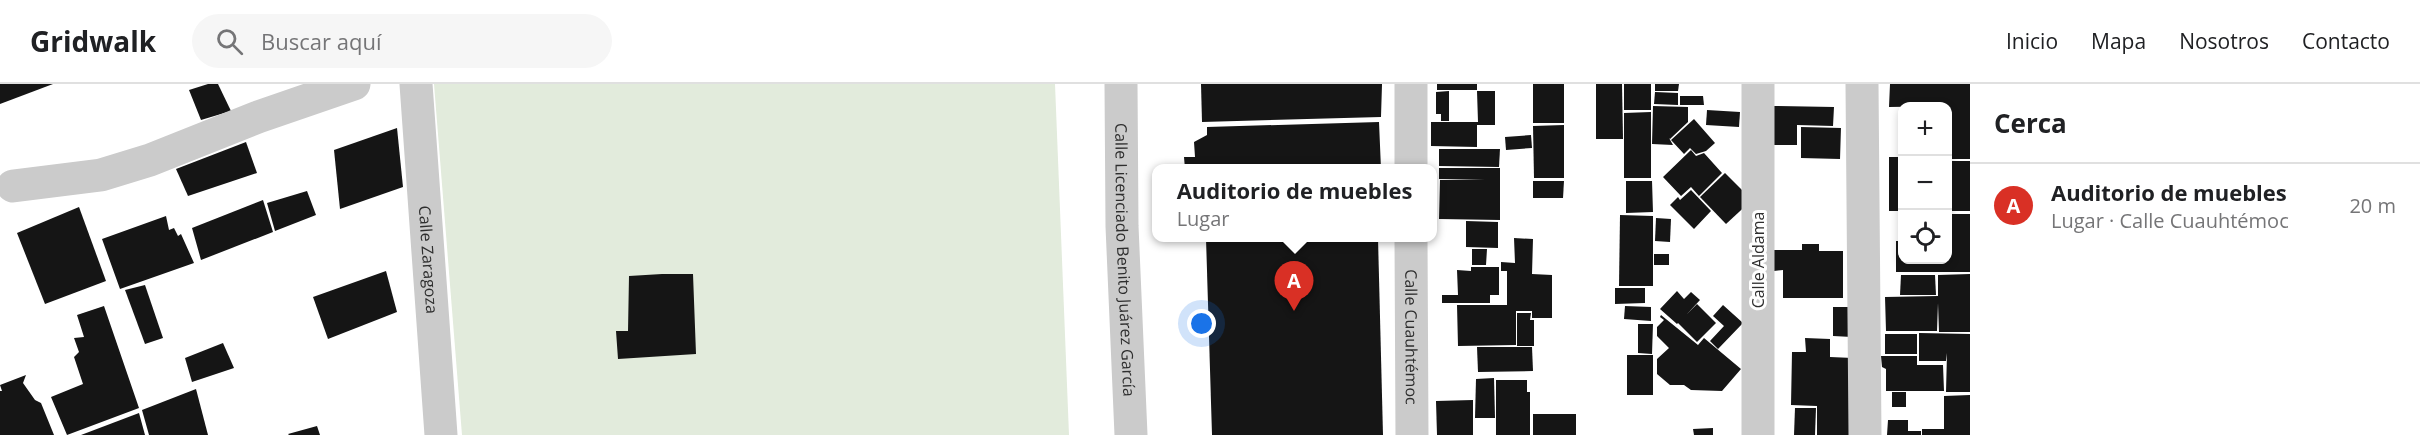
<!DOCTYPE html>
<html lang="es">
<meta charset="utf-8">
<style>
body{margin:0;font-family:"Open Sans",sans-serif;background:#f6f6f6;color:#202124}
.controls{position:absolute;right:18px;top:18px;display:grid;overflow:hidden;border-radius:12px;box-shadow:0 3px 9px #0003}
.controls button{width:54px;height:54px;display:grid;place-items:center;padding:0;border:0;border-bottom:2px solid #e0e0e0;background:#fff;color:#202124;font:30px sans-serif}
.you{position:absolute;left:1202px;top:240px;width:21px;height:21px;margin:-15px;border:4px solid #fff;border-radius:50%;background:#1a73e8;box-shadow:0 0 0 9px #1a73e833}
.badge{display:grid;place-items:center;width:39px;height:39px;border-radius:50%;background:#d93025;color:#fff;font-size:20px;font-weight:700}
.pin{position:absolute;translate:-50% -50px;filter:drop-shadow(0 2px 3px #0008)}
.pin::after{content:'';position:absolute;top:32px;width:21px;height:18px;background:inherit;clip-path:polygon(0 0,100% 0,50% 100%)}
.popup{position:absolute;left:1152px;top:80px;width:285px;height:78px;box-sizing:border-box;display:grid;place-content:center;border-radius:12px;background:#fff;filter:drop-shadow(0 2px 4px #0005);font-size:20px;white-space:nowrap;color:#757577}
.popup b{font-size:22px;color:#202124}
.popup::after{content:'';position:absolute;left:50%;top:100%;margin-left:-12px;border:12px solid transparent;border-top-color:#fff}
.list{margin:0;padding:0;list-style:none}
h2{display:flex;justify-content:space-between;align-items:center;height:78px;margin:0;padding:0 24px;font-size:26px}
h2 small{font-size:20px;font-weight:400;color:#757577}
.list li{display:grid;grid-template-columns:39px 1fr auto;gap:18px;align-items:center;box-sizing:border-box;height:84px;padding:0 24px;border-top:2px solid #e0e0e0}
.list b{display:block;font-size:22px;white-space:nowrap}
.list p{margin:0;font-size:20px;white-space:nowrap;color:#757577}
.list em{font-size:20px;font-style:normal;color:#757577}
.icon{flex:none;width:33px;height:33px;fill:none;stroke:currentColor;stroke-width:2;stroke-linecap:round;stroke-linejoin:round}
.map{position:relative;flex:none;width:1970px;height:351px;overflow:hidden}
header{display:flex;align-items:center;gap:36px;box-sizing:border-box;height:84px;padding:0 30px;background:#fff;border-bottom:2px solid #e0e0e0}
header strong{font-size:28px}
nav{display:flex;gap:33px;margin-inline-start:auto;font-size:21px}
.search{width:420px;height:54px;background:#f6f6f6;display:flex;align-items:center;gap:15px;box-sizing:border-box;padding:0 21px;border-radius:33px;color:#757577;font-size:22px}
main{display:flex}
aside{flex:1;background:#fff}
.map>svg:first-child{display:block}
</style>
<header>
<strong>Gridwalk</strong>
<div class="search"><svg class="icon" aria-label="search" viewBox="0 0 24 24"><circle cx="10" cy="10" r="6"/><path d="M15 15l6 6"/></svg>Buscar aquí</div>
<nav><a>Inicio</a><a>Mapa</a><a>Nosotros</a><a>Contacto</a></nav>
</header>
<main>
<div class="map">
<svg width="1970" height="351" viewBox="0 0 1970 351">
<rect width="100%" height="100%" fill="#fff"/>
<polygon fill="#e2ebdc" points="434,0 1055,0 1069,351 462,351"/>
<g fill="#151515">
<polygon points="0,0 53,0 0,20"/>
<polygon points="208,0 218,0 231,27 201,36 189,6"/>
<polygon points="1201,0 1382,0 1381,33 1202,38"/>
<rect x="1437" y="0" width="40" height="6"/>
<rect x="1533" y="0" width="31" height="39"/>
<polygon points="1596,0 1622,0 1623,55 1596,55"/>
<rect x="1624" y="0" width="27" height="26"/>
<polygon points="1655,0 1679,0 1678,7 1655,7"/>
<polygon points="1890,0 1970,0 1970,75 1948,75 1948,22 1889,23"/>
<polygon points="1449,7 1449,37 1441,37 1441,30 1436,30 1436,8"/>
<polygon points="1477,7 1495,7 1495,41 1477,41 1477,63 1431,62 1431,38 1478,38"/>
<polygon points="1655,8 1678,9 1678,21 1654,20"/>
<polygon points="1680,12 1703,12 1704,21 1680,21"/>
<polygon points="1653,22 1688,23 1688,38 1670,55 1669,54 1673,61 1652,60"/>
<polygon points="1773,22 1834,23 1833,42 1797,41 1797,61 1773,61"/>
<polygon points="1707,26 1740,28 1739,43 1706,41"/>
<polygon points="1651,28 1651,94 1624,94 1624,29"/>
<polygon points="1694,35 1715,59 1706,67 1696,70 1690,64 1684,70 1671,56"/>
<polygon points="1379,38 1381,85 1185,85 1184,73 1195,73 1194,58 1207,51 1207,43"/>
<polygon points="1564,41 1564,94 1534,94 1533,42"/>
<polygon points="1801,43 1841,44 1840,75 1801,74"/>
<polygon points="397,44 403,103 340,125 334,66"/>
<polygon points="1531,51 1532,64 1506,66 1505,53"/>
<polygon points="246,58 257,89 188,112 176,85"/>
<polygon points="1439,65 1500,65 1499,83 1439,82"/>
<polygon points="1691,66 1696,72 1704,69 1722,89 1699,112 1691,103 1681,112 1663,93"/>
<rect x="1889" y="73" width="13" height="54"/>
<rect x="1948" y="77" width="22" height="50"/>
<polygon points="1439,84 1500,84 1500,136 1439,135 1440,96 1485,96 1439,95"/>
<polygon points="1725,89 1752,116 1726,140 1700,113"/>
<polygon points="1533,97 1564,97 1563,114 1533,114"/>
<polygon points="1626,97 1652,97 1653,128 1626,129"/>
<polygon points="1691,106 1711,127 1694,145 1670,121 1678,113 1680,116"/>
<polygon points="307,107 316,131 275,147 267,119"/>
<polygon points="263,116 273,148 201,176 192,144"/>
<polygon points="79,123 106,197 45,220 17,149"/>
<polygon points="1948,130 1970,130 1970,188 1896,188 1896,157 1902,157 1902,176 1948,176"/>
<polygon points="1620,131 1653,132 1653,202 1619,202"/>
<polygon points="166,132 169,146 174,144 178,152 181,150 194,179 120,205 102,155"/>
<polygon points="1656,134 1671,135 1670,158 1655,157"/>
<polygon points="1466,137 1498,138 1498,164 1466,163"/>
<polygon points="1206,154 1378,154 1383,351 1212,351"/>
<polygon points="1514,154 1533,155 1532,190 1552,191 1552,234 1532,234 1532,227 1516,227 1516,261 1458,262 1457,221 1507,221 1507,187 1501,187 1501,178 1515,179"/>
<polygon points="1802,160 1819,160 1819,167 1843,167 1843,214 1783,214 1783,186 1774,187 1774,166 1802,166"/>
<polygon points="1472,165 1487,165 1486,181 1472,181"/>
<rect x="1654" y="170" width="15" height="11"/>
<polygon points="1471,183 1499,183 1499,211 1490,211 1490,219 1442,219 1442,211 1458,211 1457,186 1471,187"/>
<polygon points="386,187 397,228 328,255 313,213"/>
<polygon points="662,190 693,190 696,270 618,275 616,247 628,247 629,192"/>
<polygon points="1970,190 1970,248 1939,248 1938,219 1937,247 1886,247 1885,213 1938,212 1938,191"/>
<polygon points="1901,191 1935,191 1936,211 1900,211"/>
<polygon points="145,201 163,254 145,260 125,206"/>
<polygon points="1615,204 1645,204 1645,219 1615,220"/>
<polygon points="1677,207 1684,215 1691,208 1700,216 1687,230 1697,220 1716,239 1697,258 1678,239 1677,240 1660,225"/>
<polygon points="1723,221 1743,239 1718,265 1710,257 1724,242 1713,232"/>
<polygon points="104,222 139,324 67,351 51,313 83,300 74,273 79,268 74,254 84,253 77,231"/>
<polygon points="1625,222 1651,223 1651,237 1624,235"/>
<polygon points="1833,223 1853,223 1852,253 1833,252"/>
<polygon points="1517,229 1531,229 1530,236 1534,236 1534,262 1517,262"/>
<polygon points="1661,231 1698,261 1704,254 1741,285 1722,307 1691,306 1684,301 1670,301 1657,290 1657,275 1669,264 1657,252 1657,243 1664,236 1660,233"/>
<polygon points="1638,240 1653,240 1652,270 1638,269"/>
<polygon points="1919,249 1970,250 1970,308 1946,308 1947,269 1946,277 1919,277"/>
<rect x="1885" y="250" width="32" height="20"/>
<polygon points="1805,254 1830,255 1830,273 1853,274 1853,351 1817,351 1817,322 1791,321 1792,268 1806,268"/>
<polygon points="223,259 234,284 192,298 185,274"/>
<polygon points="1477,263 1532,263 1533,287 1478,288"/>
<rect x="1627" y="271" width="26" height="40"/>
<polygon points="1881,272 1917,272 1917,281 1943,281 1944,307 1886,307 1886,285 1882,283"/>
<polygon points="26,291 23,299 35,316 41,319 54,351 0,351 0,307 2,307 0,301"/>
<polygon points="1494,294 1495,334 1475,334 1476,295"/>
<polygon points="1496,296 1527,296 1527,308 1530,308 1530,351 1496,351"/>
<polygon points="196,305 208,351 149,351 142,326"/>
<rect x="1892" y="308" width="14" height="15"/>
<polygon points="1970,311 1970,351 1922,351 1922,345 1944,345 1944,312"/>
<polygon points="1473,316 1473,351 1437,351 1436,317"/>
<polygon points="1795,324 1816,324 1815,351 1794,351"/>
<polygon points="139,329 145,351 81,351"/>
<rect x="1533" y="330" width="43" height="21"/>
<polygon points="1888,336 1908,336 1908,347 1921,347 1921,351 1887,351"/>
<polygon points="317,342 320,351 289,351 288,350"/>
<polygon points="1713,344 1713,351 1694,351 1693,345"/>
</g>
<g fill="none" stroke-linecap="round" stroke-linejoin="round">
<g stroke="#cbcbcb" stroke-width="33">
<path id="s1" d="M416,0L441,351"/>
<path id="s2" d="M1121,0L1122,142L1131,351"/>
<polyline points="1411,0 1411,85"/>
<polyline points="1862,0 1865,351"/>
<polyline points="13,102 101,91 150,76 258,33 354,0"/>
<path id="s3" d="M1411,154L1412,351"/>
<polyline points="1758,351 1758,0"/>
</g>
</g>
<g text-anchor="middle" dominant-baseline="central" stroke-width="6" stroke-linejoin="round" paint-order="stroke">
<g font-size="16" fill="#2e2e2e" stroke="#fff">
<text stroke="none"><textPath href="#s1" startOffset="176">Calle Zaragoza</textPath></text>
<text stroke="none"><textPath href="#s2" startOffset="176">Calle Licenciado Benito Juárez García</textPath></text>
<text transform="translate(1758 176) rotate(-90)">Calle Aldama</text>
<text stroke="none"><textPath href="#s3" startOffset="99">Calle Cuauhtémoc</textPath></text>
</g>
</g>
</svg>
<div class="controls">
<button>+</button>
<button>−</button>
<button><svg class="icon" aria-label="locate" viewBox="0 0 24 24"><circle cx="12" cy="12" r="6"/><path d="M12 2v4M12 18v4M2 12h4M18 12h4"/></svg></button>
</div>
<div class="you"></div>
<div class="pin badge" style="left:1294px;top:227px">A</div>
<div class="popup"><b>Auditorio de muebles</b>Lugar</div>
</div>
<aside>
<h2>Cerca<small></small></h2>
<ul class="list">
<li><span class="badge">A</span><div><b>Auditorio de muebles</b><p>Lugar · Calle Cuauhtémoc</p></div><em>20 m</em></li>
</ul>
</aside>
</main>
